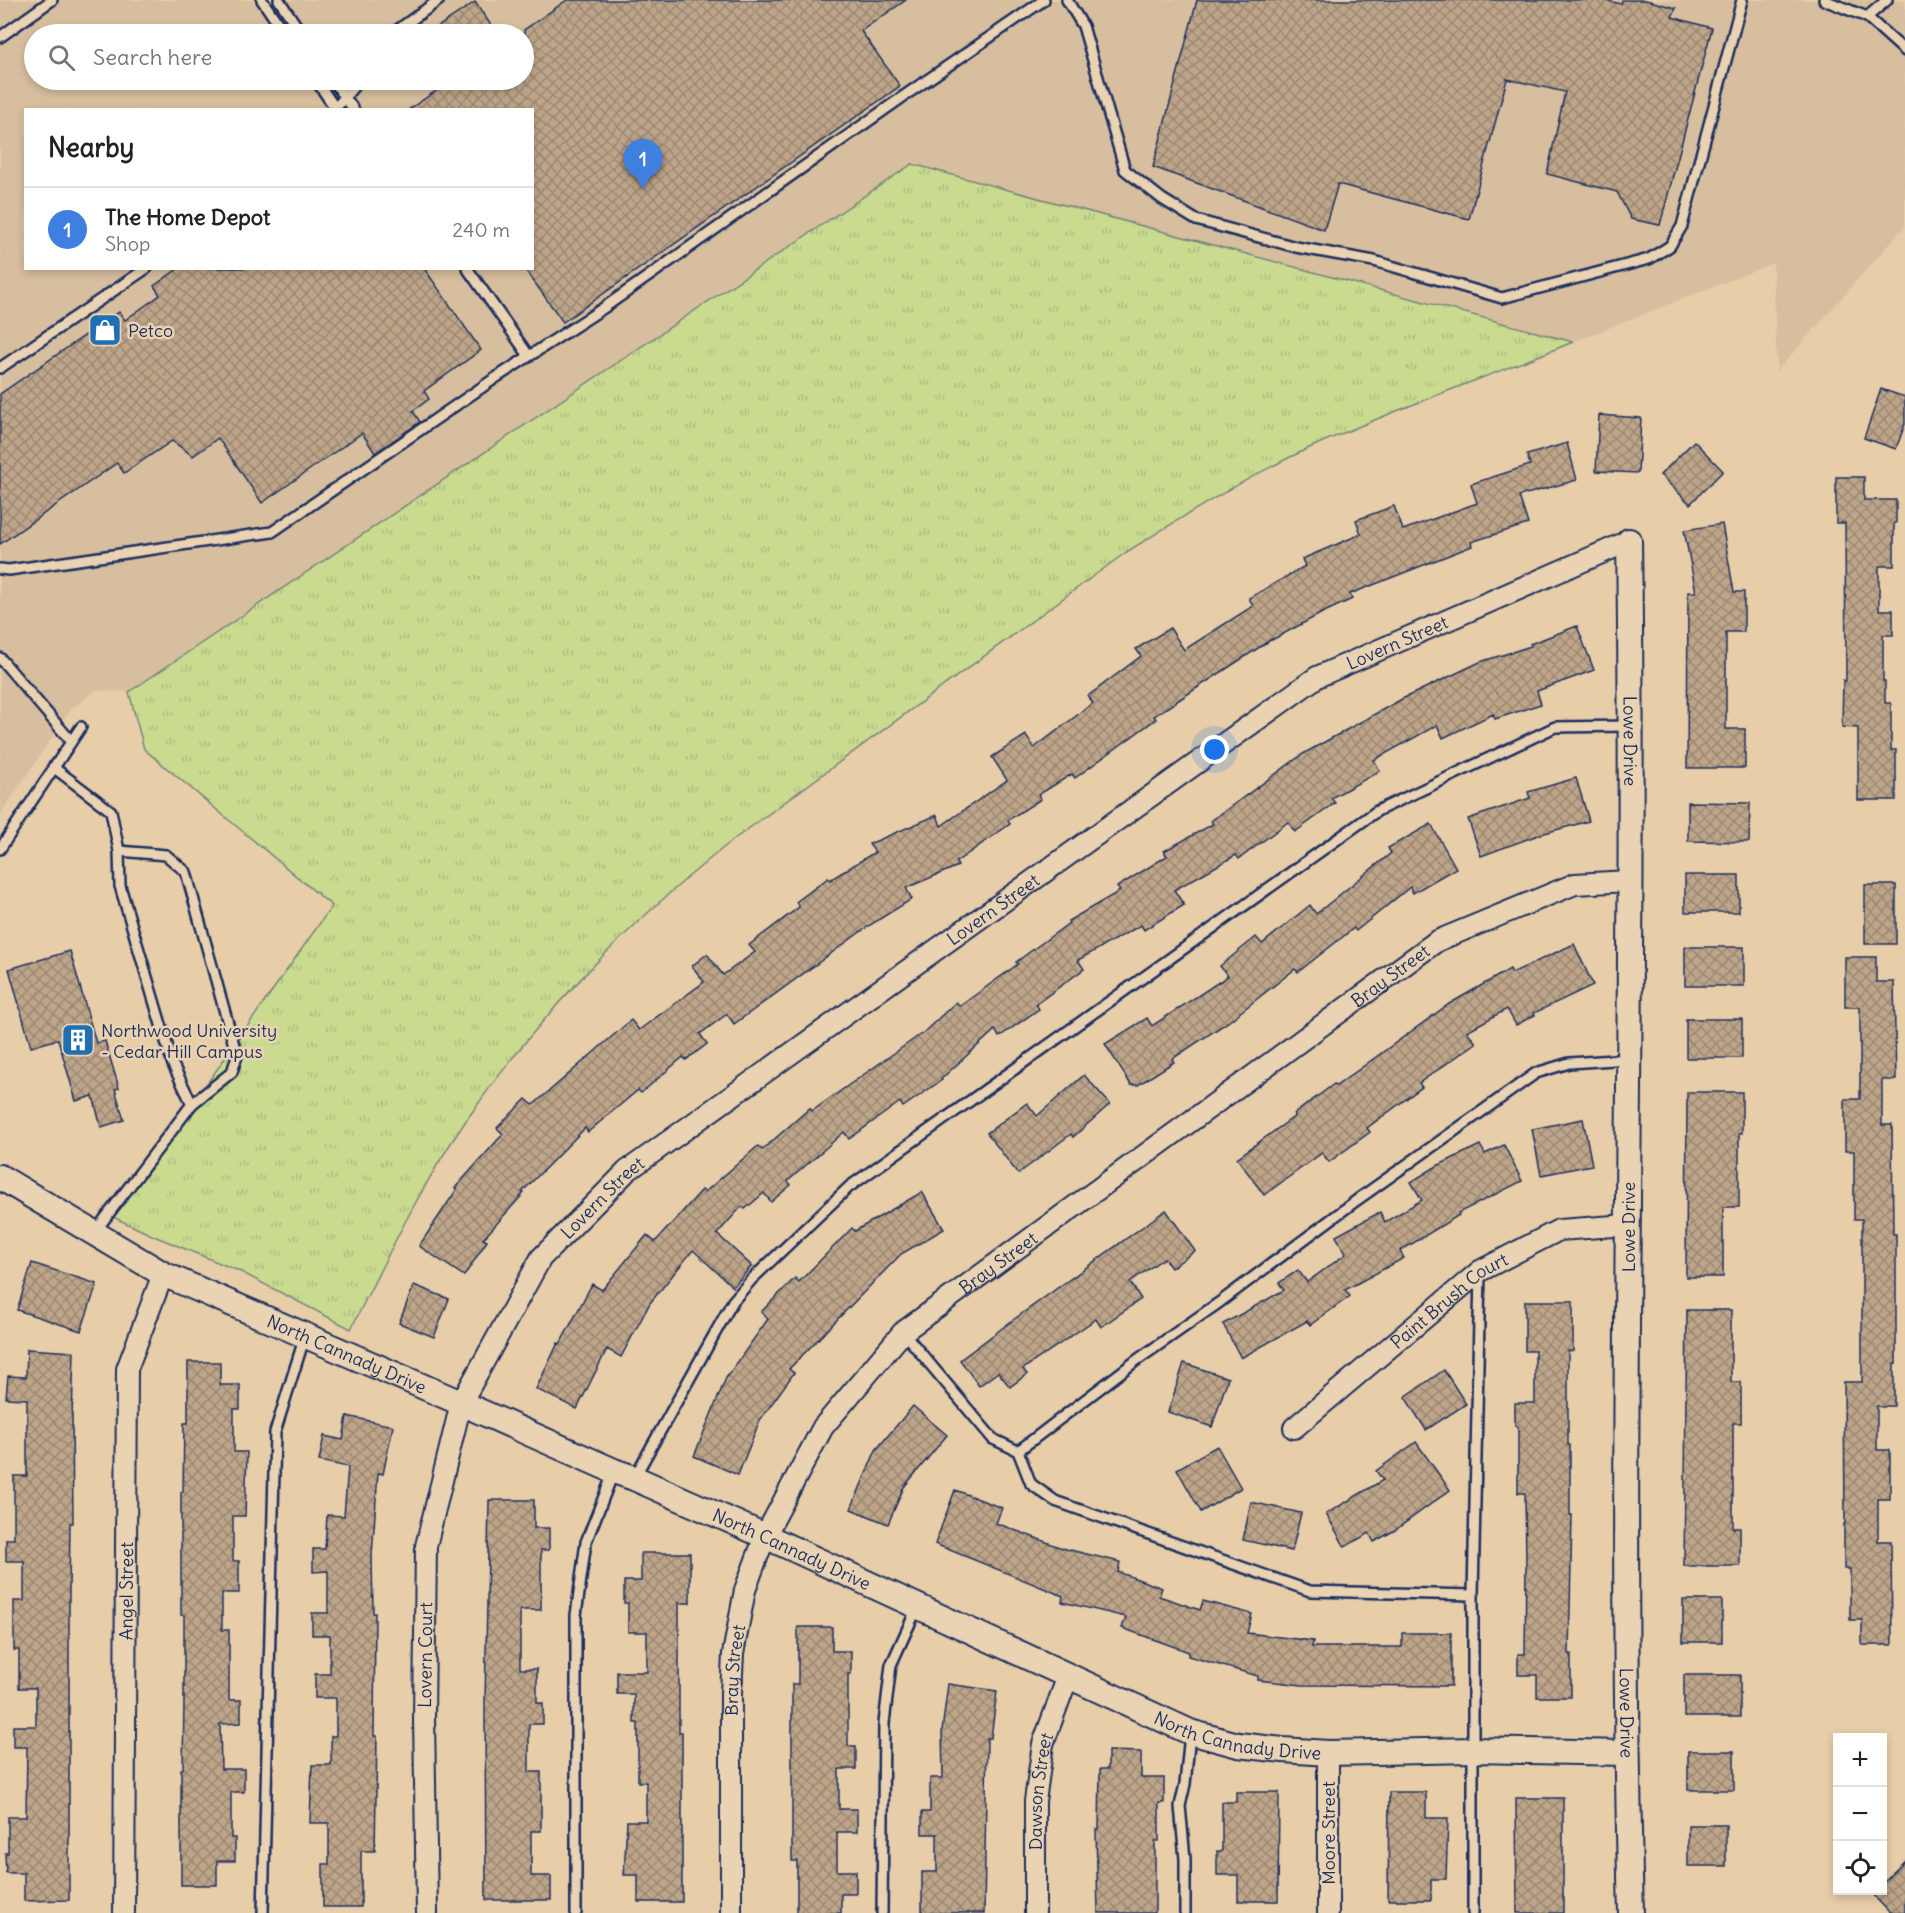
<!DOCTYPE html>
<meta charset="utf-8">
<style>
body{margin:0;font-family:Delius,sans-serif;background:#f2f2f2;color:#222}
.controls{position:absolute;right:18px;bottom:18px;display:grid;overflow:hidden;border-radius:0px;box-shadow:0 3px 9px #0003}
.controls button{width:54px;height:54px;display:grid;place-items:center;padding:0;border:0;border-bottom:2px solid #e0e0e0;background:#fff;color:#222;font:30px sans-serif}
.you{position:absolute;left:1215px;top:750px;width:21px;height:21px;margin:-15px;border:4px solid #fff;border-radius:50%;background:#1a73e8;box-shadow:0 0 0 9px #1a73e833}
.badge{display:grid;place-items:center;width:39px;height:39px;border-radius:50%;background:#1f6fb2;color:#fff;font-size:20px;font-weight:700}
.pin{position:absolute;translate:-50% -50px;filter:drop-shadow(0 2px 3px #0008)}
.pin::after{content:'';position:absolute;top:32px;width:21px;height:18px;background:inherit;clip-path:polygon(0 0,100% 0,50% 100%)}
.list{margin:0;padding:0;list-style:none}
h2{display:flex;justify-content:space-between;align-items:center;height:78px;margin:0;padding:0 24px;font-size:26px}
h2 small{font-size:20px;font-weight:400;color:#767676}
.list li{display:grid;grid-template-columns:39px 1fr auto;gap:18px;align-items:center;box-sizing:border-box;height:84px;padding:0 24px;border-top:2px solid #e0e0e0}
.list b{display:block;font-size:22px;white-space:nowrap}
.list p{margin:0;font-size:20px;white-space:nowrap;color:#767676}
.list em{font-size:20px;font-style:normal;color:#767676}
.icon{flex:none;width:33px;height:33px;fill:none;stroke:currentColor;stroke-width:2;stroke-linecap:round;stroke-linejoin:round}
.map{position:relative;flex:none;width:1905px;height:1913px;overflow:hidden}
.search{position:absolute;background:#fff;box-shadow:0 3px 9px #0003;left:24px;top:24px;width:510px;height:66px;display:flex;align-items:center;gap:15px;box-sizing:border-box;padding:0 21px;border-radius:33px;color:#767676;font-size:22px}
.panel{position:absolute;background:#fff;box-shadow:0 3px 9px #0003;left:24px;top:108px;width:510px;height:162px;border-radius:0px}
.map>svg:first-child{display:block}
</style>
<div class="map">
<svg width="1905" height="1913" viewBox="0 0 1905 1913">
<defs>
<pattern id="grass-tufts" width="24" height="20" patternUnits="userSpaceOnUse" patternTransform="scale(1.5)"><rect width="24" height="20" fill="#cadb90"/><path d="M3 7l-1-3M5 7V3M7 7l1-3M15 17l-1-3M17 17v-4M19 17l1-3" fill="none" stroke="#adbc7f"/></pattern>
<pattern id="building-cross-hatch" width="8" height="8" patternUnits="userSpaceOnUse" patternTransform="scale(1.5)"><rect width="8" height="8" fill="#bea589"/><path d="M0 0l8 8M0 8l8-8" fill="none" stroke="#9a8773"/></pattern>
</defs>
<rect width="100%" height="100%" fill="#e8cda9"/>
<filter id="ink" filterUnits="userSpaceOnUse"><feTurbulence type="fractalNoise" baseFrequency=".0167" numOctaves="2"/><feDisplacementMap in="SourceGraphic" scale="12" xChannelSelector="R" yChannelSelector="G"/><feConvolveMatrix kernelMatrix="1 2 1 2 8 2 1 2 1" color-interpolation-filters="sRGB"/></filter>
<g filter="url(#ink)">
<path fill="#d7be9e" fill-rule="evenodd" d="M0,0H1905V226L1777,371L1773,263L1573,342L912,164L129,692L96,690L71,709L0,815ZM34,34H524V80H34ZM26,110H532V268H26Z"/>
<path fill="url(#grass-tufts)" stroke="#728577" stroke-width="1.5" d="M912,164L1573,342C1485,378 1394,409 1307,449C1243,479 1184,516 1125,553L733,840C628,924 542,1011 465,1122C420,1187 386,1259 351,1329L239,1271L154,1236L113,1217L332,906L144,749L129,692Z"/>
<g fill="url(#building-cross-hatch)" stroke="#1b2f5e" stroke-width="1.5">
<polygon points="567,0 906,0 861,31 900,86 563,322 524,268 532,268 532,110 408,110 443,86 438,80 524,80 524,30"/>
<polygon points="1197,0 1605,0 1621,4 1622,0 1646,0 1676,8 1672,17 1712,28 1660,225 1631,219 1617,192 1547,174 1565,92 1507,79 1469,219 1338,184 1324,230 1153,167"/>
<polygon points="475,2 497,34 427,34"/>
<polygon points="179,268 424,268 481,350 424,391 429,399 413,411 420,422 375,453 362,433 262,503 218,438 193,456 172,441 124,473 117,463 0,544 0,394 119,312 125,320 160,295 154,286"/>
<polygon points="1881,389 1905,397 1905,424 1896,449 1864,438"/>
<polygon points="1599,415 1641,418 1638,473 1596,471"/>
<polygon points="1694,441 1723,471 1690,504 1660,475"/>
<polygon points="1567,443 1577,480 1519,496 1528,524 1471,542 1472,546 1350,594 1352,599 1322,613 1272,640 1272,639 1154,716 1156,719 1075,778 1072,774 1038,795 1041,799 1008,820 1010,824 956,862 958,866 906,888 912,899 870,925 734,1024 727,1014 700,1034 707,1044 686,1060 683,1057 641,1093 638,1090 588,1132 585,1128 522,1192 524,1193 483,1239 487,1241 464,1276 419,1246 457,1189 455,1188 503,1134 497,1128 526,1099 533,1105 631,1020 639,1030 704,982 692,966 707,954 723,975 755,952 749,945 799,907 796,902 828,878 830,880 875,852 869,844 937,815 941,826 1007,780 992,757 1026,735 1034,748 1093,703 1088,696 1141,656 1136,649 1170,628 1184,650 1253,606 1249,598 1305,566 1302,559 1361,534 1356,520 1394,506 1403,530 1477,503 1471,484 1530,465 1527,455"/>
<polygon points="1836,477 1864,477 1864,500 1896,500 1896,523 1894,523 1894,566 1879,566 1879,610 1893,610 1893,635 1883,635 1883,681 1885,681 1885,703 1891,703 1891,750 1896,750 1896,800 1858,800 1858,728 1842,727 1843,680 1846,681 1845,523 1836,523"/>
<polygon points="1722,524 1734,592 1744,592 1744,632 1726,632 1726,729 1745,729 1745,768 1687,768 1688,592 1696,592 1684,530"/>
<polygon points="1577,626 1594,670 1537,691 1541,704 1495,719 1493,714 1443,738 1437,725 1374,760 1380,771 1331,798 1335,803 1295,832 1288,822 1239,859 1236,855 1174,890 1184,905 1144,930 1141,925 1078,960 1084,969 1036,1004 1039,1009 999,1037 995,1030 941,1079 942,1080 903,1107 900,1102 849,1139 844,1132 788,1181 791,1185 771,1202 764,1193 745,1209 742,1206 717,1234 752,1266 733,1287 693,1250 650,1303 621,1357 607,1349 577,1409 536,1389 558,1343 560,1344 592,1284 602,1290 647,1235 655,1242 702,1190 705,1192 758,1146 762,1150 810,1108 812,1111 924,1032 956,1002 960,1006 1018,964 1016,962 1069,923 1068,921 1120,891 1117,887 1167,856 1164,851 1213,824 1211,821 1303,754 1402,699 1480,662 1531,646 1530,644"/>
<polygon points="1576,778 1589,821 1541,834 1481,856 1468,819 1530,798 1528,792"/>
<polygon points="1688,802 1750,803 1749,842 1688,841"/>
<polygon points="1431,824 1456,868 1413,893 1410,887 1356,931 1354,928 1298,972 1295,969 1228,1022 1172,1059 1174,1062 1138,1085 1131,1085 1105,1044 1147,1018 1152,1026 1228,976 1220,966 1256,937 1262,944 1310,905 1316,914 1391,853 1388,848"/>
<rect x="1685" y="875" width="54" height="37"/>
<rect x="1865" y="885" width="31" height="59"/>
<polygon points="1574,944 1593,985 1534,1013 1535,1015 1516,1025 1507,1009 1467,1031 1476,1043 1419,1083 1422,1087 1367,1128 1370,1132 1329,1162 1322,1153 1264,1195 1237,1158 1295,1116 1294,1114 1334,1084 1336,1086 1449,1004 1510,969 1512,973"/>
<rect x="1685" y="947" width="59" height="39"/>
<polygon points="70,951 96,1043 105,1041 119,1088 115,1089 124,1120 101,1127 93,1096 76,1101 58,1039 31,1047 9,969"/>
<polygon points="1845,957 1876,957 1876,982 1894,982 1896,1080 1882,1080 1882,1125 1892,1125 1893,1234 1896,1234 1896,1364 1894,1364 1894,1406 1877,1406 1877,1450 1890,1450 1890,1499 1878,1499 1878,1541 1891,1541 1892,1645 1862,1645 1862,1620 1850,1620 1850,1569 1844,1569 1844,1524 1845,1524 1844,1382 1862,1382 1862,1219 1854,1219 1854,1151 1845,1151 1845,1099 1860,1099 1860,1007 1845,1007"/>
<rect x="1686" y="1019" width="56" height="39"/>
<polygon points="1084,1075 1110,1104 1073,1137 1071,1134 1018,1174 987,1133 1027,1103 1037,1116"/>
<polygon points="1687,1092 1742,1092 1742,1133 1739,1133 1739,1207 1723,1207 1723,1277 1686,1277"/>
<polygon points="1583,1119 1592,1165 1541,1175 1532,1129"/>
<polygon points="1480,1145 1485,1154 1504,1145 1522,1181 1458,1213 1459,1215 1400,1251 1404,1258 1345,1290 1350,1296 1310,1325 1307,1321 1241,1358 1223,1324 1284,1290 1279,1283 1298,1270 1307,1282 1346,1254 1336,1236 1380,1212 1385,1222 1422,1200 1411,1182 1437,1166"/>
<polygon points="922,1192 944,1229 901,1254 789,1369 794,1373 760,1420 738,1475 694,1456 726,1378 768,1319 761,1312 795,1278 799,1282 852,1228 855,1231"/>
<polygon points="1166,1210 1195,1251 1171,1268 1164,1258 1130,1282 1141,1299 1101,1327 1096,1319 1023,1369 1027,1374 1010,1387 998,1372 979,1386 960,1360 1013,1320"/>
<polygon points="32,1263 97,1284 81,1331 17,1310"/>
<polygon points="414,1285 449,1299 434,1337 399,1323"/>
<polygon points="1525,1301 1573,1301 1573,1351 1568,1351 1568,1445 1570,1445 1570,1515 1572,1515 1569,1654 1571,1654 1571,1697 1537,1697 1537,1675 1518,1675 1518,1654 1525,1654 1526,1564 1525,1493 1518,1493 1518,1426 1515,1426 1515,1403 1535,1403 1535,1351 1525,1351"/>
<polygon points="1687,1310 1731,1310 1731,1382 1741,1382 1741,1423 1733,1423 1733,1528 1740,1528 1740,1566 1684,1566"/>
<polygon points="27,1349 74,1352 72,1417 73,1523 70,1523 69,1589 69,1900 24,1901 24,1873 6,1873 5,1853 8,1853 8,1817 26,1817 27,1747 13,1747 13,1726 36,1726 36,1688 19,1688 19,1650 14,1650 14,1601 24,1601 24,1561 6,1561 6,1539 14,1539 14,1476 27,1476 27,1399 6,1398 8,1376 26,1377"/>
<polygon points="188,1362 220,1362 220,1385 240,1385 240,1409 234,1409 234,1452 247,1452 245,1516 233,1516 233,1561 239,1561 239,1593 222,1593 222,1630 229,1630 229,1700 241,1700 241,1723 220,1724 221,1769 244,1769 244,1792 231,1792 231,1838 235,1838 235,1861 217,1861 217,1885 181,1885 181,1769 183,1769 184,1700 184,1615 181,1615 181,1492 183,1492 184,1423 188,1423"/>
<polygon points="1184,1363 1228,1378 1212,1427 1168,1412"/>
<polygon points="1444,1370 1466,1404 1426,1430 1405,1397"/>
<polygon points="913,1406 947,1435 904,1487 888,1524 851,1509 876,1450"/>
<polygon points="347,1416 393,1426 383,1474 378,1473 372,1555 373,1613 375,1613 374,1736 377,1736 375,1851 361,1851 361,1907 323,1907 323,1864 329,1864 329,1823 310,1823 312,1765 331,1765 331,1736 336,1736 336,1698 315,1698 315,1674 330,1674 330,1635 312,1635 312,1613 328,1613 328,1571 313,1572 313,1549 325,1549 327,1515 344,1516 348,1467 319,1461 324,1436 343,1440"/>
<polygon points="1416,1442 1450,1490 1395,1530 1374,1542 1369,1533 1345,1547 1326,1514 1383,1480 1376,1471"/>
<polygon points="1217,1446 1241,1488 1201,1512 1177,1469"/>
<polygon points="955,1490 1002,1508 996,1523 1062,1548 1120,1562 1118,1572 1162,1588 1159,1596 1200,1610 1203,1601 1252,1614 1247,1633 1313,1641 1312,1647 1402,1647 1402,1633 1451,1633 1451,1686 1302,1685 1258,1680 1258,1676 1188,1656 1189,1652 1122,1628 1126,1617 1062,1602 1063,1596 935,1544"/>
<polygon points="489,1500 534,1500 534,1528 549,1528 549,1550 541,1550 541,1610 520,1610 520,1669 537,1669 537,1703 543,1703 543,1724 529,1724 529,1772 541,1772 541,1831 531,1831 531,1876 551,1876 551,1900 486,1900 485,1703"/>
<polygon points="1251,1502 1301,1513 1292,1551 1243,1540"/>
<polygon points="641,1553 690,1553 690,1603 679,1603 679,1732 682,1732 682,1902 638,1902 638,1875 624,1875 627,1821 646,1821 646,1782 638,1782 638,1723 634,1723 634,1694 617,1694 617,1672 647,1672 647,1632 628,1632 628,1603 624,1603 624,1581 641,1581"/>
<rect x="1683" y="1600" width="39" height="42"/>
<polygon points="798,1627 832,1627 832,1651 851,1651 851,1674 848,1674 848,1746 856,1746 856,1769 839,1769 839,1809 857,1809 857,1832 837,1832 837,1871 856,1871 856,1894 841,1894 841,1913 797,1913 797,1861 792,1861 792,1684 798,1684"/>
<rect x="1684" y="1675" width="56" height="42"/>
<polygon points="948,1684 997,1691 991,1738 987,1738 984,1913 922,1913 922,1872 937,1872 937,1834 922,1834 922,1812 930,1812 930,1778 943,1778 942,1731"/>
<polygon points="1108,1751 1141,1752 1141,1778 1164,1778 1164,1803 1159,1803 1159,1841 1155,1841 1155,1913 1098,1913 1096,1829 1099,1829 1100,1769 1108,1769"/>
<rect x="1688" y="1751" width="46" height="39"/>
<polygon points="1236,1792 1279,1792 1278,1901 1238,1901 1238,1875 1217,1875 1217,1851 1222,1851 1222,1802 1236,1802"/>
<polygon points="1389,1792 1426,1792 1426,1818 1448,1818 1446,1879 1431,1879 1431,1900 1388,1900"/>
<polygon points="1516,1798 1563,1798 1563,1913 1517,1913"/>
<rect x="1688" y="1825" width="38" height="41"/>
<polygon points="1905,1861 1905,1913 1890,1913 1872,1894 1875,1890 1882,1890 1882,1883"/>
</g>
<g fill="none" stroke-linecap="round" stroke-linejoin="round">
<g stroke="#1b2f5e" stroke-width="14">
<g id="service">
<polyline points="262,0 285,34"/>
<polyline points="279,0 302,34"/>
<polyline points="1067,0 1083,26 1125,170 1162,199 1196,220 1296,247 1374,261 1502,298 1649,259 1670,246 1682,226 1742,0"/>
<polyline points="1824,0 1867,17"/>
<polyline points="1887,0 1867,17 1905,51"/>
<polyline points="392,34 439,0"/>
<polyline points="0,37 52,0"/>
<polyline points="316,80 335,108"/>
<polyline points="333,80 354,110"/>
<polyline points="334,110 359,80"/>
<polyline points="467,268 529,356"/>
<polyline points="0,368 147,268"/>
<polyline points="0,569 9,570 272,532 494,379 602,309 904,96 1044,0"/>
<polyline points="0,658 71,741"/>
<polyline points="53,767 111,811 119,851 120,886 173,1065 192,1104 94,1233"/>
<polyline points="0,849 81,727"/>
<polyline points="119,851 166,855 186,872 237,1056 232,1072 192,1104"/>
<polyline points="903,1332 993,1439 1018,1451"/>
<polyline points="634,1478 733,1301 752,1279 849,1187 1377,811 1555,727 1629,726"/>
<polyline points="1473,1595 1480,1273"/>
<polyline points="263,1913 275,1432 305,1336"/>
<polyline points="576,1913 576,1615 586,1542 614,1471"/>
<polyline points="882,1913 884,1723 891,1665 917,1608"/>
<polyline points="1185,1913 1185,1859 1180,1806 1185,1784 1190,1734"/>
<polyline points="1473,1913 1473,1595 1310,1591 1055,1501 1031,1484 1018,1451 1137,1360 1220,1302 1357,1200 1536,1073 1569,1063 1629,1059"/>
</g>
</g>
<g stroke="#1b2f5e" stroke-width="24">
<g id="minor">
<path id="s1" d="M1294,1428L1480,1271L1559,1230L1628,1225"/>
<path id="s2" d="M124,1913L127,1369L163,1274"/>
<path id="s3" d="M427,1913L424,1718L426,1546L461,1403L541,1258L627,1171L1317,677L1629,541"/>
<path id="s4" d="M731,1913V1693L733,1654L745,1590L765,1536L823,1427L903,1332L1437,941L1575,884L1629,881"/>
<path id="s5" d="M1035,1913V1801L1043,1744L1068,1676"/>
<polyline points="1328,1913 1328,1753"/>
</g>
</g>
<g stroke="#1b2f5e" stroke-width="28">
<g id="tertiary">
<path id="s6" d="M1629,541C1636,998 1618,1456 1631,1913"/>
<path id="s7" d="M0,1177L163,1274L461,1403L614,1471L634,1478L765,1536L1190,1732L1238,1745L1283,1750L1328,1753L1473,1750L1626,1753"/>
</g>
</g>
<use href="#service" stroke="#ead3b3" stroke-width="9"/>
<use href="#minor" stroke="#ead3b3" stroke-width="20"/>
<use href="#tertiary" stroke="#ead3b3" stroke-width="24"/>
</g>
</g>
<defs>
<g id="shop-square" transform="scale(1.725)"><rect x="-9" y="-9" width="18" height="18" rx="4" fill="#1f6fb2" stroke="#ead3b3"/><path d="M-5-2.5h2.3a2.7 3.5 0 0 1 5.4 0H5L5.5 6h-11ZM-1.5-2.5h3a1.5 2.3 0 0 0-3 0Z" fill="#fff"/></g>
<g id="building-square" transform="scale(1.725)"><rect x="-9" y="-9" width="18" height="18" rx="4" fill="#1f6fb2" stroke="#ead3b3"/><path d="M-4-6H4V6H1V3H-1V6H-4ZM-2.5-4.3h1.7v1.8h-1.7ZM.8-4.3h1.7v1.8H.8ZM-2.5-1h1.7V.8h-1.7ZM.8-1h1.7V.8H.8Z" fill="#fff"/></g>
</defs>
<g fill-rule="evenodd">
<use href="#shop-square" x="105" y="330"/>
<use href="#building-square" x="78" y="1040"/>
</g>
<g text-anchor="middle" dominant-baseline="central" stroke-width="5" stroke-linejoin="round" paint-order="stroke">
<g font-size="18" fill="#1b2f5e" stroke="#ead3b3" text-anchor="start">
<text x="128" y="330">Petco</text>
<text x="101" y="1030">Northwood University<tspan x="101" dy="21">- Cedar Hill Campus</tspan></text>
</g>
<g font-size="18" fill="#1b2f5e" stroke="#ead3b3">
<text stroke="none"><textPath href="#s3" startOffset="1738">Lovern Street</textPath></text>
<text stroke="none"><textPath href="#s6" startOffset="200">Lowe Drive</textPath></text>
<text stroke="none"><textPath href="#s3" startOffset="1252">Lovern Street</textPath></text>
<text stroke="none"><textPath href="#s4" startOffset="1233">Bray Street</textPath></text>
<text stroke="none"><textPath href="#s3" startOffset="766">Lovern Street</textPath></text>
<text transform="translate(1628 1227) rotate(-90)">Lowe Drive</text>
<text stroke="none"><textPath href="#s4" startOffset="747">Bray Street</textPath></text>
<text stroke="none"><textPath href="#s1" startOffset="201">Paint Brush Court</textPath></text>
<text stroke="none"><textPath href="#s7" startOffset="390">North Cannady Drive</textPath></text>
<text stroke="none"><textPath href="#s7" startOffset="876">North Cannady Drive</textPath></text>
<text stroke="none"><textPath href="#s2" startOffset="322">Angel Street</textPath></text>
<text stroke="none"><textPath href="#s3" startOffset="258">Lovern Court</textPath></text>
<text stroke="none"><textPath href="#s4" startOffset="243">Bray Street</textPath></text>
<text stroke="none"><textPath href="#s6" startOffset="1172">Lowe Drive</textPath></text>
<text stroke="none"><textPath href="#s7" startOffset="1362">North Cannady Drive</textPath></text>
<text stroke="none"><textPath href="#s5" startOffset="122">Dawson Street</textPath></text>
<text transform="translate(1328 1833) rotate(-90)">Moore Street</text>
</g>
</g>
</svg>
<div class="controls">
<button>+</button>
<button>−</button>
<button><svg class="icon" aria-label="locate" viewBox="0 0 24 24"><circle cx="12" cy="12" r="6"/><path d="M12 2v4M12 18v4M2 12h4M18 12h4"/></svg></button>
</div>
<div class="you"></div>
<div class="pin badge" style="left:643px;top:189px;background:#3f7fe0">1</div>
<div class="search"><svg class="icon" aria-label="search" viewBox="0 0 24 24"><circle cx="10" cy="10" r="6"/><path d="M15 15l6 6"/></svg>Search here</div>
<section class="panel">
<h2>Nearby<small></small></h2>
<ul class="list">
<li><span class="badge" style="background:#3f7fe0">1</span><div><b>The Home Depot</b><p>Shop</p></div><em>240 m</em></li>
</ul>
</section>
</div>
